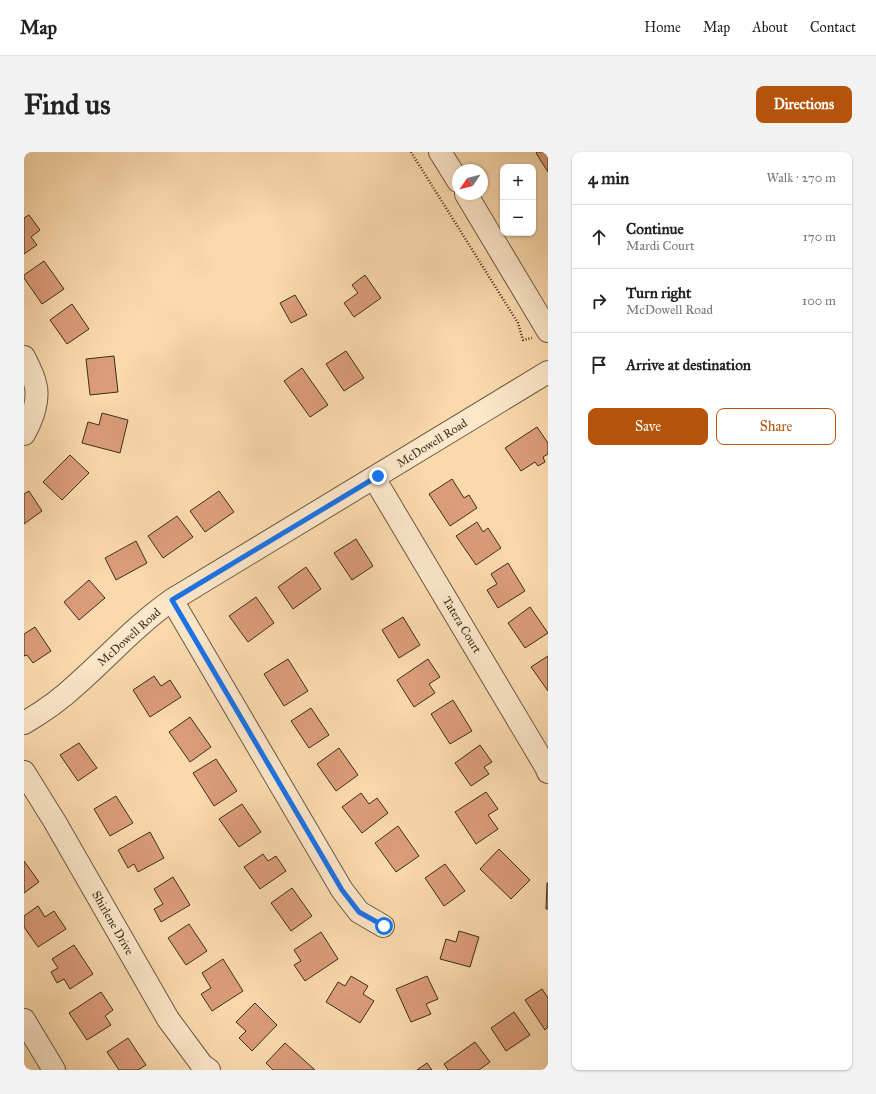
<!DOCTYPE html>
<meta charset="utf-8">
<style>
body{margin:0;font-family:"IM FELL Great Primer",serif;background:#f2f2f2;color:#222}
.controls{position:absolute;right:12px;top:12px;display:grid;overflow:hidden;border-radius:8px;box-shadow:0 1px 3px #0004}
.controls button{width:36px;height:36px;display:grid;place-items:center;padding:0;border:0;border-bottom:1px solid #e0e0e0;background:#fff;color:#222;font:20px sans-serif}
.compass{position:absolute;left:428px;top:12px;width:36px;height:36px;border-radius:50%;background:#fff;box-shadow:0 1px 3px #0004;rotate:235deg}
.stop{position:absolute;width:12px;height:12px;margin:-9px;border:3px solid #1a73e8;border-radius:50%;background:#fff}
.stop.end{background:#1a73e8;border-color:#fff;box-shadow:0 1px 4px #0008}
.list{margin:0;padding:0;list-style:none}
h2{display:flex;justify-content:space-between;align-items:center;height:52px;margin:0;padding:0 16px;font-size:17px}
h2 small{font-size:13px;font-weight:400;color:#767676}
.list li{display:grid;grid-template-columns:26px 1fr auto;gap:12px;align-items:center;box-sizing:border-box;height:64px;padding:0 16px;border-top:1px solid #e0e0e0}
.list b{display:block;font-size:15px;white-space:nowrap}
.list p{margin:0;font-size:13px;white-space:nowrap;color:#767676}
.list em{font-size:13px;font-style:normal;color:#767676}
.actions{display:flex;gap:8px;padding:12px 16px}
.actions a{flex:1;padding:9px 0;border:1px solid #b45309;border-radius:8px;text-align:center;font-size:14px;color:#b45309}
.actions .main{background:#b45309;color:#fff}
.icon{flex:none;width:22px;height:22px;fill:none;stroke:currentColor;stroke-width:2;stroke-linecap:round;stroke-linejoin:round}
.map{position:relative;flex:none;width:524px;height:918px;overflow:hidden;border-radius:8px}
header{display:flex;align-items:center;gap:24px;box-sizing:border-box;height:56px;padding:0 20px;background:#fff;border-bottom:1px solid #e0e0e0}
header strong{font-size:19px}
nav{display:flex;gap:22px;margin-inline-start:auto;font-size:14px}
.intro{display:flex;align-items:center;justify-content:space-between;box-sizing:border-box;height:96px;padding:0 24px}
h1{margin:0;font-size:28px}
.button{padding:10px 18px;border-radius:8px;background:#b45309;color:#fff;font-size:14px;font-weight:700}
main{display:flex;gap:24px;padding:0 24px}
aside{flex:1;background:#fff;border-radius:8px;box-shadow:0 1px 3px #0004}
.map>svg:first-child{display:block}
</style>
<header>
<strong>Map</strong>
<nav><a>Home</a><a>Map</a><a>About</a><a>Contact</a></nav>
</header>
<div class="intro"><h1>Find us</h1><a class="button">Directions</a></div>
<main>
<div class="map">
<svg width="524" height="918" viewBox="0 0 524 918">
<rect width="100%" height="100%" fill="#fadaad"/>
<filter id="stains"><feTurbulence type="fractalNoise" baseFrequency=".005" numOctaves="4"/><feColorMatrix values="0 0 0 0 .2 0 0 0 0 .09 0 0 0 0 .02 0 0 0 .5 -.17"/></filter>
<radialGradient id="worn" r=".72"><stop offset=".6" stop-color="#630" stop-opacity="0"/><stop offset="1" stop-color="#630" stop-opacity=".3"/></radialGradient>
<g fill="#db9c79" stroke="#3c2e1e">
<polygon points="513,0 524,0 524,20 512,1"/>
<polygon points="5,63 16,78 7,85 13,93 0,102 0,66"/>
<polygon points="20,109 40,137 18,152 0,126 0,123"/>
<polygon points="341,123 357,146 330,165 320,151 334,141 328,133"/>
<polygon points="271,143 283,163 267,171 256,151"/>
<polygon points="48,152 65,177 43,192 26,168"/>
<polygon points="322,199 340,226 320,239 302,212"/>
<polygon points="90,204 94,240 66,243 62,207"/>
<polygon points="278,216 304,253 286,265 260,229"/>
<polygon points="78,261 104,268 96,301 58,291 64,270 75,273"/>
<polygon points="513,275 524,291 524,302 519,305 521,310 514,314 511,310 497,319 481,296"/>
<polygon points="46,303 65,321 38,348 19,330"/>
<polygon points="428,327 440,346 445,343 453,356 426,374 405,342"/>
<polygon points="5,339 18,359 0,372 0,342"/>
<polygon points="195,339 210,360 181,380 166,359"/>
<polygon points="153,364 169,385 139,406 124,384"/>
<polygon points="453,370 459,380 464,376 477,396 452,413 432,384"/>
<polygon points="332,387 349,414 328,428 310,401"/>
<polygon points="112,389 123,411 92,428 81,406"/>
<polygon points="484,411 501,439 474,456 463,438 473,432 467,422"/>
<polygon points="282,415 297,437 269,457 254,435"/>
<polygon points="65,428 81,446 55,468 40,450"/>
<polygon points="232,445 250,471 224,490 205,464"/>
<polygon points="506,455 524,481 501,496 484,471"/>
<polygon points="379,465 396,493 375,506 358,478"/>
<polygon points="11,475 27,499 9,511 3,503 0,504 0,482"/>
<polygon points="524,504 524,539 507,515"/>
<polygon points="264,507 284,539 260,554 240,522"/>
<polygon points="404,507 416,525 405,532 411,541 390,555 373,528"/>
<polygon points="130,524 137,534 146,528 157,545 126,565 109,538"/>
<polygon points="429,548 448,579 426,592 407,562"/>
<polygon points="287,556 305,583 285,596 267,569"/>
<polygon points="166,565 187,595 166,610 145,580"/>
<polygon points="55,591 73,616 54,629 36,603"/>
<polygon points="456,593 468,610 460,615 465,622 447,634 431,611"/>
<polygon points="315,596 334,623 312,639 293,612"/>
<polygon points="192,607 213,639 190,654 169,621"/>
<polygon points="462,640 474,657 464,663 474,677 452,692 431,660"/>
<polygon points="337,641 345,652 353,646 364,661 338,681 318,655"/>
<polygon points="92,644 109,671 86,684 70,657"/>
<polygon points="218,652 237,680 215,695 195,667"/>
<polygon points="374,674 395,704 372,720 351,691"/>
<polygon points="126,680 140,706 114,720 110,712 104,716 94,698"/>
<polygon points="475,697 506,728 487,747 456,717"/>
<polygon points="239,702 244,709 252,704 262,719 236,737 220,715"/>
<polygon points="0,709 15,730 0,741"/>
<polygon points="421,712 441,739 420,754 401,726"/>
<polygon points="149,725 166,753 137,770 130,757 139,752 130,737"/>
<polygon points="523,731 524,731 524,757 522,757"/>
<polygon points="268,736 288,764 267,779 247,751"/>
<polygon points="14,754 21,765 30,759 42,777 14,795 0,775 0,764"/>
<polygon points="165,772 183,799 162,813 144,786"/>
<polygon points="435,779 455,785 446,815 416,807 422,787 432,790"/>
<polygon points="297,780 314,807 281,829 270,813 277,809 270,798"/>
<polygon points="50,793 69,822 46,837 40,827 33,831 27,820 34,816 28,807"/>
<polygon points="199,807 219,839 188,859 177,842 187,836 178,821"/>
<polygon points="327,824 344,834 339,842 350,849 336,871 302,850 314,830 321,834"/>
<polygon points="403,824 414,847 402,852 407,862 387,870 372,837"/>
<polygon points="518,837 524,846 524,875 521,878 501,848"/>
<polygon points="77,840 89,858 81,864 87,873 63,888 45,861"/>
<polygon points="231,851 253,873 228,899 215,886 222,879 212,870"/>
<polygon points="490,860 506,883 482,899 467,876"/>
<polygon points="104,886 122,913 114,918 95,918 83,900"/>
<polygon points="451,890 466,910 455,918 424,918 420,912"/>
<polygon points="261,891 291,918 249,918 242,911"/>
<polygon points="403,911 408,918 393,918"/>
</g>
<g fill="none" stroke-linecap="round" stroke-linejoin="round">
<g stroke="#6c5942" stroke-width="24">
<g id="minor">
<polyline points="416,0 434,29"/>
<polyline points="442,42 524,179"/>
<path d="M0,205C4,213 9,222 11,231C16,247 8,268 0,282"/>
<polyline points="350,326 522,615 524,620"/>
<polyline points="148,448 318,738 335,760 359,774"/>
<path d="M0,571C19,560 36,548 52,533C84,505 112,473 148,448L524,220"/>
<polyline points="0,620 31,670 144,867 178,913 185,918"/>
<polyline points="0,868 30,918"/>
</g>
</g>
<polyline stroke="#3c2e1e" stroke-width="2.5" stroke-dasharray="1 2" stroke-linecap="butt" points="387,0 494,171 499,188 508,186"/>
<use href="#minor" stroke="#fce7ca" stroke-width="22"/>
</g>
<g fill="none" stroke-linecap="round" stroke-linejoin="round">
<polyline stroke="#1a73e8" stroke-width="5" points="354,324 148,448 318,738 335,760 360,774"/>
</g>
<g text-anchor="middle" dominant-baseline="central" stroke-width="3" stroke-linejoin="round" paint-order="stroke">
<g font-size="12" fill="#3c2e1e" stroke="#fce7ca">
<text transform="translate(408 291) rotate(-32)">McDowell Road</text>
<text transform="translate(438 473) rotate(59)">Tatera Court</text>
<text transform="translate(105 485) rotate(-42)">McDowell Road</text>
<text transform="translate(89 771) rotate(60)">Shirlene Drive</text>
</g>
</g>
<rect width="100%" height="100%" filter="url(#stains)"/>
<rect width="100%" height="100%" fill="url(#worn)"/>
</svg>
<div class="controls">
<button>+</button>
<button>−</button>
</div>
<svg class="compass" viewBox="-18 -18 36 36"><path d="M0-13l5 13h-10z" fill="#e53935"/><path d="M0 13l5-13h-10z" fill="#767676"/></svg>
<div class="stop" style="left:360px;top:774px"></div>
<div class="stop end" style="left:354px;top:324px"></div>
</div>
<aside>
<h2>4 min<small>Walk · 270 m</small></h2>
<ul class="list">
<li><svg class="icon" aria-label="ahead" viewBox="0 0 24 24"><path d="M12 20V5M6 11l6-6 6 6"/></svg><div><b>Continue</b><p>Mardi Court</p></div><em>170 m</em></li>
<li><svg class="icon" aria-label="right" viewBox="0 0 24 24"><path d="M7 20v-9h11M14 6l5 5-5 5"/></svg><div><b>Turn right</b><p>McDowell Road</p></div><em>100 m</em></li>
<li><svg class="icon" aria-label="arrive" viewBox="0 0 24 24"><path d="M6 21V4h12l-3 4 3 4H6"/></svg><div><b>Arrive at destination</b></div></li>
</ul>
<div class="actions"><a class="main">Save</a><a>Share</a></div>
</aside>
</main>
